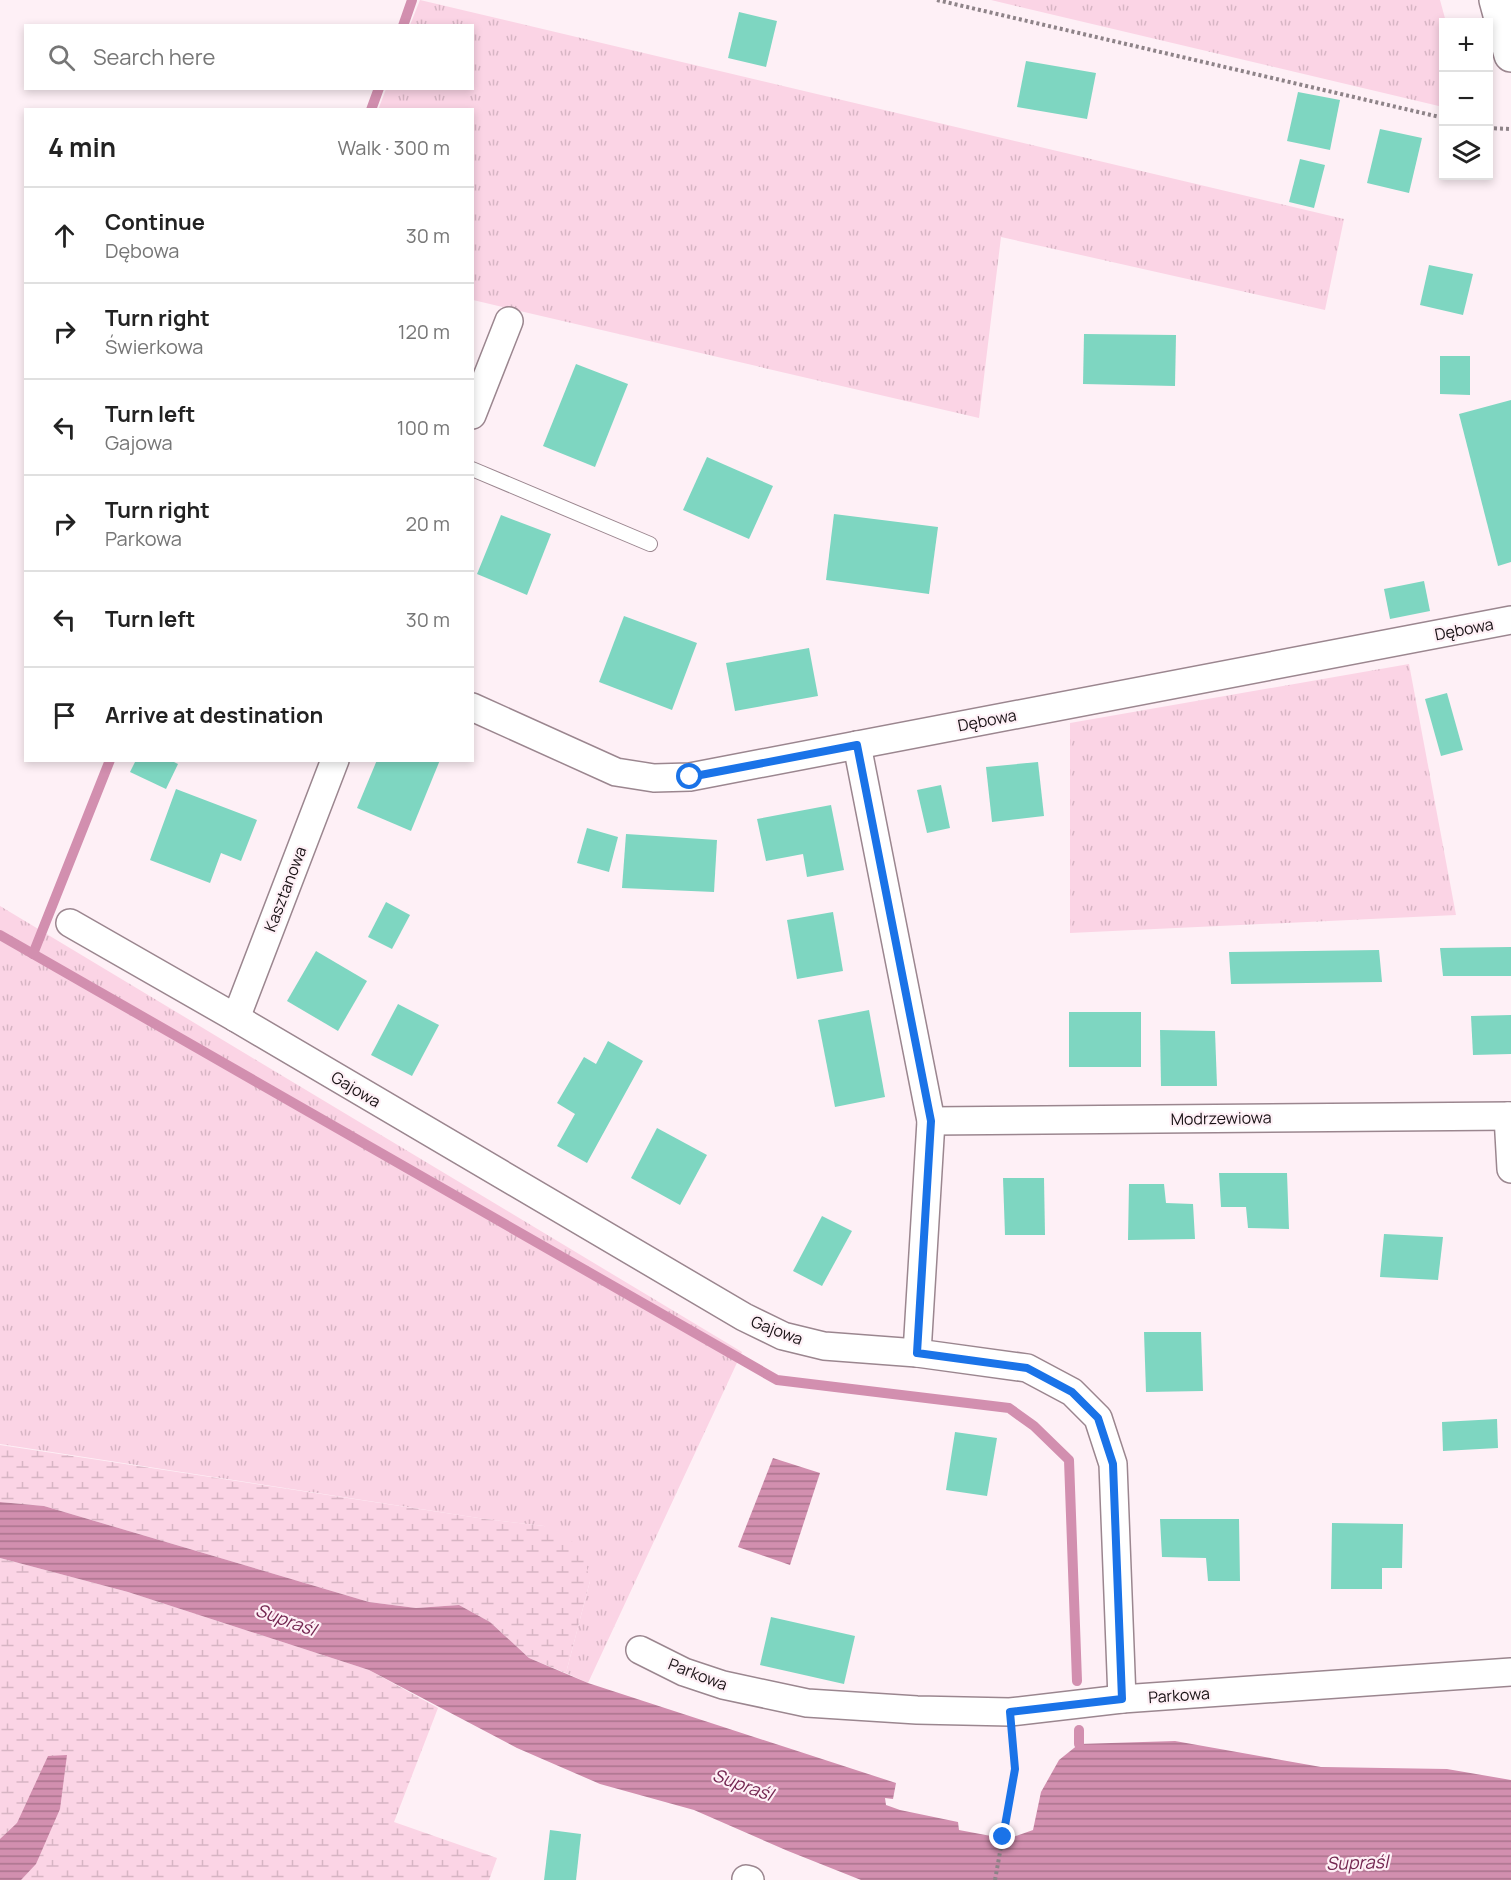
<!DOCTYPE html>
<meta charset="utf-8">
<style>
body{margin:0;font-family:Manrope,sans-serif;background:#f6f6f6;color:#222}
.controls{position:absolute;right:18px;top:18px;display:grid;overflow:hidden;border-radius:0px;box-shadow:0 3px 9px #0003}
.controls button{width:54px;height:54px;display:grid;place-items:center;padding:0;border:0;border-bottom:2px solid #e0e0e0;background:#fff;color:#222;font:30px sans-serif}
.stop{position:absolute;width:18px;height:18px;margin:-14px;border:4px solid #1a73e8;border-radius:50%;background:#fff}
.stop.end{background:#1a73e8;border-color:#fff;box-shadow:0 2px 6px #0008}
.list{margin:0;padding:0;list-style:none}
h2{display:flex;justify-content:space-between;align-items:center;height:78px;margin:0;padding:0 24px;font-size:26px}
h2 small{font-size:20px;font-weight:400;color:#767676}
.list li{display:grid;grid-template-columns:39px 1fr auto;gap:18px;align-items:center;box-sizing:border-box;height:96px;padding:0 24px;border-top:2px solid #e0e0e0}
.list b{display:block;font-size:22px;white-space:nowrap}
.list p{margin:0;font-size:20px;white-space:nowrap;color:#767676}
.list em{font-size:20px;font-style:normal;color:#767676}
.icon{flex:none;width:33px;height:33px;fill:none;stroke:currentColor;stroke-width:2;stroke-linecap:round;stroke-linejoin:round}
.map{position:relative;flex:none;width:1511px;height:1880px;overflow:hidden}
.search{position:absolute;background:#fff;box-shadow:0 3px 9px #0003;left:24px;top:24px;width:450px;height:66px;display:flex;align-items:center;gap:15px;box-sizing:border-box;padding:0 21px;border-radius:0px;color:#767676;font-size:22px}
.panel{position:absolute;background:#fff;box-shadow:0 3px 9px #0003;left:24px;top:108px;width:450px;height:654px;border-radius:0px}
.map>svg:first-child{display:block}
</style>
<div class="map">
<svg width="1511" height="1880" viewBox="0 0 1511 1880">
<defs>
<pattern id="grass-tufts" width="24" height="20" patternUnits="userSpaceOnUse" patternTransform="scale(1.5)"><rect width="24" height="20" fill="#fbd4e5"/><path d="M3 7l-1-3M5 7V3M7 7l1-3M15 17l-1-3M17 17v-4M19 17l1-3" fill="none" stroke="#d7b5c4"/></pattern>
<pattern id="wetland-marsh" width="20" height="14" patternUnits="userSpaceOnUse" patternTransform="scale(1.5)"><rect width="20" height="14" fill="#fbd4e5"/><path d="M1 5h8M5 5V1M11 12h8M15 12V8" fill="none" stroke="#d7b5c4"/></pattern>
<pattern id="water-rules" width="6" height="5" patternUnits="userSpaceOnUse" patternTransform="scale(1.5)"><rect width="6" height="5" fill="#d28faf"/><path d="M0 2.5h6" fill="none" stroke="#aa738d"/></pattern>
</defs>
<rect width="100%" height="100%" fill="#fef0f6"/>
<g fill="url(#grass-tufts)">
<polygon points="420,0 1344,219 1325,310 1001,237 979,418 473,300 472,110 378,110 386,89 472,88 472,26 410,25"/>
<polygon points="991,0 1440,0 1446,22 1444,22 1443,107"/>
<polygon points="1409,664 1456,915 1070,933 1070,723"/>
<polygon points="0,906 742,1352 588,1683 566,1673 590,1581 544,1526 485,1519 0,1444"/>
</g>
<g fill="url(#wetland-marsh)">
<polygon points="0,1445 485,1519 544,1526 582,1547 590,1581 566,1673 529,1658 490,1622 459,1605 416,1608 369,1602 44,1506 0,1502"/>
<polygon points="0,1558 128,1592 369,1670 438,1708 394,1822 497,1858 489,1880 0,1880"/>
</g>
<g fill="url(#water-rules)">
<polygon points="773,1458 820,1473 790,1565 738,1547"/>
<polygon points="0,1502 44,1506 369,1602 416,1608 459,1605 490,1622 529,1658 588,1683 896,1783 893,1799 885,1798 886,1805 900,1810 958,1822 959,1830 1007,1839 1033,1830 1041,1792 1059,1760 1079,1744 1175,1741 1321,1767 1447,1769 1511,1780 1511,1880 861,1880 788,1851 694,1810 600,1784 517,1748 369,1670 128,1592 0,1558"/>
<polygon points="67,1755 60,1809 36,1864 21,1880 0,1880 0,1839 17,1823 48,1756"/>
</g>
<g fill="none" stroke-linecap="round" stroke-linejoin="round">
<g stroke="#d28faf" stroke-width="10">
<polyline points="403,26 412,0"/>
<polyline points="371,110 379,88"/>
<polyline points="0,935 777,1380 1009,1408 1034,1426 1069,1460 1077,1681"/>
<polyline points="33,954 110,760"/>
<polyline points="1079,1744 1079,1730"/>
</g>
</g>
<g fill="#7ed6c1">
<polygon points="739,12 777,21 766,67 728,58"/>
<polygon points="1026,61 1096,73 1087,119 1017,107"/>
<polygon points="1298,92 1340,100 1330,150 1287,141"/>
<polygon points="1380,129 1422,138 1409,193 1367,183"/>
<polygon points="1300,159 1325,165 1314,208 1289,202"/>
<polygon points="1429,265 1473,274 1463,315 1420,305"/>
<polygon points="1084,334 1176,335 1175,386 1083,384"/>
<polygon points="1440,356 1470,356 1470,395 1440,394"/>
<polygon points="576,364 628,384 595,467 543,446"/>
<polygon points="1511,400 1511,562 1498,566 1459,414"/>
<polygon points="707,457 773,486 749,539 683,510"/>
<polygon points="834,514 938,527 929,594 826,580"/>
<polygon points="501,515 551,534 527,595 477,574"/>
<polygon points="1424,581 1430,611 1390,619 1384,589"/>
<polygon points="624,616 697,643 672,710 599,682"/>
<polygon points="809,648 818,696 735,711 726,663"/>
<polygon points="1447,693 1463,750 1441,756 1425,699"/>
<polygon points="136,760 170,760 178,764 166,789 130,772"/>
<polygon points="377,760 440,760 411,831 357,808"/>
<polygon points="1038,762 1044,816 992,822 986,767"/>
<polygon points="941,785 950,828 927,833 917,790"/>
<polygon points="176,789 257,820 241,861 221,853 210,883 150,860"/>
<polygon points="831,805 844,870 807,877 803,854 766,861 757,819"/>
<polygon points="587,828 618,837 609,872 577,863"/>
<polygon points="626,834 717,840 714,892 622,888"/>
<polygon points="386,902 410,915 392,949 368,937"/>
<polygon points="833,912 843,971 797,979 787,920"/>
<polygon points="1511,947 1511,976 1443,976 1440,948"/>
<polygon points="1379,950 1382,982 1231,984 1229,952"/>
<polygon points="316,951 367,981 338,1031 287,1001"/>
<polygon points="398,1004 439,1025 412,1076 371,1055"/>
<polygon points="869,1010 885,1097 835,1107 818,1020"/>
<rect x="1069" y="1012" width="72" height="55"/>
<polygon points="1511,1015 1511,1054 1473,1055 1471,1016"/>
<polygon points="1160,1030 1215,1031 1217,1086 1161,1086"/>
<polygon points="608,1041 643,1061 587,1163 557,1146 575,1114 557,1103 584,1057 596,1064"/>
<polygon points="657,1128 707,1155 680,1205 631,1178"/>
<polygon points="1219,1173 1287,1173 1289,1229 1248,1228 1246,1207 1221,1207"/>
<polygon points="1003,1178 1044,1178 1045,1235 1005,1235"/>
<polygon points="1129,1184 1164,1184 1166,1203 1193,1204 1195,1239 1128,1240"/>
<polygon points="822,1216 852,1231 822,1286 793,1271"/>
<polygon points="1384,1234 1443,1237 1438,1280 1380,1277"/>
<polygon points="1144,1332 1201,1332 1203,1391 1146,1392"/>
<polygon points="1497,1419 1498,1448 1443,1451 1442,1422"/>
<polygon points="955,1432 997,1438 987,1496 946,1490"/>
<polygon points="1160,1519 1239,1519 1240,1581 1208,1581 1206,1558 1162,1557"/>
<polygon points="1332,1523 1403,1524 1402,1568 1382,1568 1382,1589 1331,1589"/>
<polygon points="771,1617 855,1636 844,1684 760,1665"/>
<polygon points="550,1830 581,1834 576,1880 544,1880"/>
</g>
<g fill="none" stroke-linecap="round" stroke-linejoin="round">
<g stroke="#9b868f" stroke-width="16">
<polyline id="service" points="472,469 650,544"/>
</g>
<g stroke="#9b868f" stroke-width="30">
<g id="minor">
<polyline points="472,415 509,321"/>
<polyline points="472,707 616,772 654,778 690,777 1511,620"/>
<polyline points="857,745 931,1121 917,1353"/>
<polyline points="70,923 236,1018 744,1317 783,1336 824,1346 917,1353 1027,1368 1072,1392 1098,1418 1113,1464 1122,1699"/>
<polyline points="236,1018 335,760"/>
<polyline points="1508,1116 1511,1169"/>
<polyline points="931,1121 1511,1116"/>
<polyline points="640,1650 684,1672 723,1685 807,1703 917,1710 1010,1712 1122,1699 1511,1672"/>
<polyline points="746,1879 750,1880"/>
</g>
</g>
<g stroke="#9b868f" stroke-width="36">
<polyline id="tertiary" points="1496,0 1511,55"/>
</g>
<g stroke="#8e8388" stroke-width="4" stroke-dasharray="3 3" stroke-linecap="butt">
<polyline points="937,0 1444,118"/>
<polyline points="1488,128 1511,129"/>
<polyline points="995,1880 1015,1769 1013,1742"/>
</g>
<use href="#service" stroke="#fff" stroke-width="14"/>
<use href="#minor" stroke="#fff" stroke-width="27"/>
<use href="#tertiary" stroke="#fff" stroke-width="33"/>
</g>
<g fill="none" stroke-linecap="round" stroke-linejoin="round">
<polyline stroke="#1a73e8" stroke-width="8" points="690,777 857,745 931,1121 917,1353 1027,1368 1072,1392 1098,1418 1113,1464 1122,1699 1010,1712 1015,1769 1003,1837"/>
</g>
<g text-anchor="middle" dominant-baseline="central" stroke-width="4.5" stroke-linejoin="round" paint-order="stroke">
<g font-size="16" fill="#191215" stroke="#fef0f6">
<text transform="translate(1464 629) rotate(-11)">Dębowa</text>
<text transform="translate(987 720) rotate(-11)">Dębowa</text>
<text transform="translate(285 889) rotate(-69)">Kasztanowa</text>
<text transform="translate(356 1089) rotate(31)">Gajowa</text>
<text transform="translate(1221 1118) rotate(-1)">Modrzewiowa</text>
<text transform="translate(777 1330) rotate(21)">Gajowa</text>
<text transform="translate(698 1674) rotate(21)">Parkowa</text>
<text transform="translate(1179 1695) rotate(-4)">Parkowa</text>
</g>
<g font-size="18" font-style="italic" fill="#742651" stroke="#fef0f6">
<text transform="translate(286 1619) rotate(20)">Supraśl</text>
<text transform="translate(743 1784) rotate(20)">Supraśl</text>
<text transform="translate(1357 1862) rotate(-2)">Supraśl</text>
</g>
</g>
</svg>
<div class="controls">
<button>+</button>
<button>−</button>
<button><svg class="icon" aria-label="layers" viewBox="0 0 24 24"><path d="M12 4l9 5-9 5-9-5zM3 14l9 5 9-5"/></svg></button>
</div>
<div class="stop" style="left:690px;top:777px"></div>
<div class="stop end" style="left:1003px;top:1837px"></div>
<div class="search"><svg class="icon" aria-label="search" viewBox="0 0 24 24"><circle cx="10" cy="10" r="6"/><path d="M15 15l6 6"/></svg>Search here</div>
<section class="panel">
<h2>4 min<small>Walk · 300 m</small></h2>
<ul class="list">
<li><svg class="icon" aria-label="ahead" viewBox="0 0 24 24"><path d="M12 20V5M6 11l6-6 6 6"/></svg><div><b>Continue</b><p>Dębowa</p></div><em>30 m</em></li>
<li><svg class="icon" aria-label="right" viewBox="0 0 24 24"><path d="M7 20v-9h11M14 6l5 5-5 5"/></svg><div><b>Turn right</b><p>Świerkowa</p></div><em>120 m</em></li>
<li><svg class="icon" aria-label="left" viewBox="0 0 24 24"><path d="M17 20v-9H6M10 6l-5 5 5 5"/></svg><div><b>Turn left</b><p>Gajowa</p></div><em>100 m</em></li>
<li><svg class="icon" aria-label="right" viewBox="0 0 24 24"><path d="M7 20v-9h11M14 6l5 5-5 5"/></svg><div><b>Turn right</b><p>Parkowa</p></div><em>20 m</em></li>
<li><svg class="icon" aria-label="left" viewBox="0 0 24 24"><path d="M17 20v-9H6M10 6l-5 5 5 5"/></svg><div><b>Turn left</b></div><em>30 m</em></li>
<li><svg class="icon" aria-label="arrive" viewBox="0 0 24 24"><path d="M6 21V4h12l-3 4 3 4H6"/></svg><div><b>Arrive at destination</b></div></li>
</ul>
</section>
</div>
